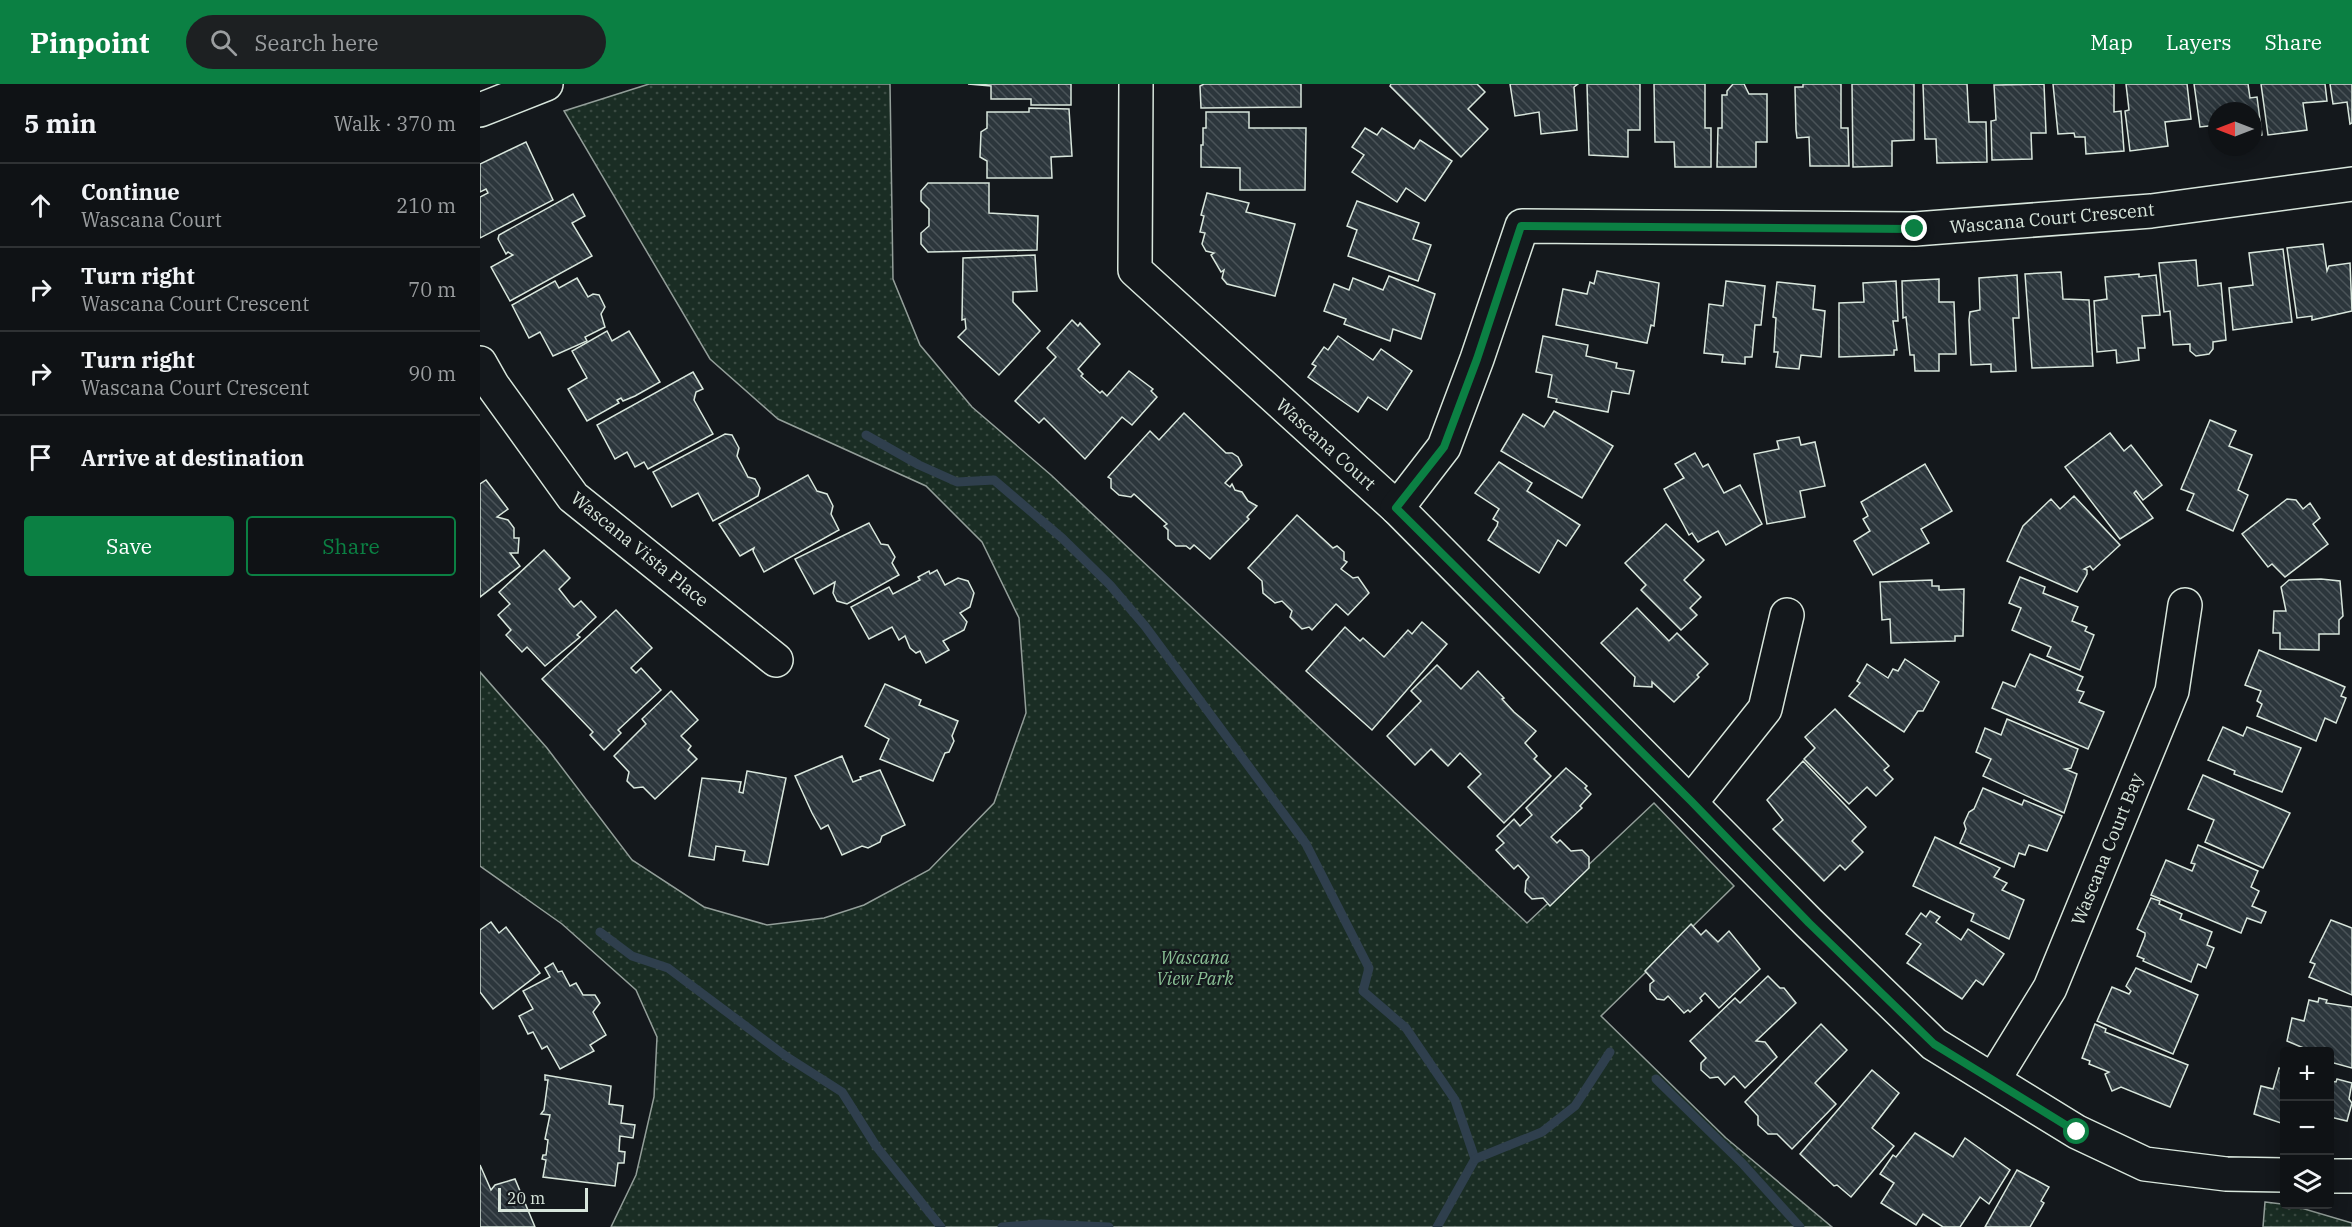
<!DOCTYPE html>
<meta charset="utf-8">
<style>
body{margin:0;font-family:"IBM Plex Serif",serif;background:#1d2022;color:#f1f3f6}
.controls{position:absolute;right:18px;bottom:18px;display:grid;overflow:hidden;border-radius:6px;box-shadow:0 3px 15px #0003}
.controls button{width:54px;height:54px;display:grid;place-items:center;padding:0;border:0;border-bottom:2px solid #2f3234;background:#0f1215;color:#f1f3f6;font:30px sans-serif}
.compass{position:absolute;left:1728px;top:18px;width:54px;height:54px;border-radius:50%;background:#0f1215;box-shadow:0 3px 15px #0003;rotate:270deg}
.scale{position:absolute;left:18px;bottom:15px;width:90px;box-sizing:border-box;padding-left:6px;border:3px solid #d8e6dc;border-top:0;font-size:16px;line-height:21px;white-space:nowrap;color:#d8e6dc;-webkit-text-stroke:4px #14181c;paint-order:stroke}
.stop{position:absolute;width:18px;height:18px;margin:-14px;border:4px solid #0b8043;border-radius:50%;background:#fff}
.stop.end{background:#0b8043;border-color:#fff;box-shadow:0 2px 6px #0008}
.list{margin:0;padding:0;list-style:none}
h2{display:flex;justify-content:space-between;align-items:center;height:78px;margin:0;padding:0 24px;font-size:26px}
h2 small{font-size:20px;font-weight:400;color:#9b9ea0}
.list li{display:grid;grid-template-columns:39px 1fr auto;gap:18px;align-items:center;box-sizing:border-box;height:84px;padding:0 24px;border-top:2px solid #2f3234}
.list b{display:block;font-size:22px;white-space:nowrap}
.list p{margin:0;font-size:20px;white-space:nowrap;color:#9b9ea0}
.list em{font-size:20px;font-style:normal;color:#9b9ea0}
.actions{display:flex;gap:12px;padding:18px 24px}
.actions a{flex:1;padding:14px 0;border:2px solid #0b8043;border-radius:6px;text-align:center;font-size:21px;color:#0b8043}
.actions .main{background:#0b8043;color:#fff}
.icon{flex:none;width:33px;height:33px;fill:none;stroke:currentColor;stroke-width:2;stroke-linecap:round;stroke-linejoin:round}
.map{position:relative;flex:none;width:1872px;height:1143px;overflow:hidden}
header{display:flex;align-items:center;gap:36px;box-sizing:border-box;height:84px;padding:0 30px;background:#0b8043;color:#fff}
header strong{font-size:28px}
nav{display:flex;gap:33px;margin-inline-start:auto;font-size:21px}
.search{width:420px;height:54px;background:#1d2022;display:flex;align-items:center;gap:15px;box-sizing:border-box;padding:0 21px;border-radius:33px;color:#9b9ea0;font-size:22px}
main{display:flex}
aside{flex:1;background:#0f1215}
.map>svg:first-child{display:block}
</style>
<header>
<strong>Pinpoint</strong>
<div class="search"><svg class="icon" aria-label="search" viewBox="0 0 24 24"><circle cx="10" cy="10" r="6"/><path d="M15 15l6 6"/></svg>Search here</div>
<nav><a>Map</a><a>Layers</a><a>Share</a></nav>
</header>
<main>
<aside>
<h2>5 min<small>Walk · 370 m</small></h2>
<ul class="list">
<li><svg class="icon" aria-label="ahead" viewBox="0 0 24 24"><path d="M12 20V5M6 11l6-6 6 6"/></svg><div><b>Continue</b><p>Wascana Court</p></div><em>210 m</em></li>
<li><svg class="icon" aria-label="right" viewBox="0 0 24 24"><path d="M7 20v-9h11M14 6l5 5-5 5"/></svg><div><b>Turn right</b><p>Wascana Court Crescent</p></div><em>70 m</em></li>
<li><svg class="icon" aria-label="right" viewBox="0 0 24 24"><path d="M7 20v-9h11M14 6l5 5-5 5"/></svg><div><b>Turn right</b><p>Wascana Court Crescent</p></div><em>90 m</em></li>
<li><svg class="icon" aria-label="arrive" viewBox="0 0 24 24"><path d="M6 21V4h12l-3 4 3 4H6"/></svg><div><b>Arrive at destination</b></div></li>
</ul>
<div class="actions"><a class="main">Save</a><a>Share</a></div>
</aside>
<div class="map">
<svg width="1872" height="1143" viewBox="0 0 1872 1143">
<defs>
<pattern id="park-dots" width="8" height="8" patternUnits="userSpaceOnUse" patternTransform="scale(1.5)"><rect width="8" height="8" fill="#1a2d24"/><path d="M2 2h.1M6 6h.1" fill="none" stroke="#3b4b43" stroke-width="1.8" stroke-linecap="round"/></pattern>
<pattern id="building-back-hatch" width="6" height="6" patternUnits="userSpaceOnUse" patternTransform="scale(1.5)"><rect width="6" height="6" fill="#2c363c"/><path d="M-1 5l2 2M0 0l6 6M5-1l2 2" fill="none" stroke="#4a5358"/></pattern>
</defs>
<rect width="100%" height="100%" fill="#14181c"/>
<g fill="url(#park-dots)" stroke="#939e99" stroke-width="1.5">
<polygon points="169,0 410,0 413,195 440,261 492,323 571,391 1047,839 1174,719 1254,802 1121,932 1246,1054 1352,1143 131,1143 156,1091 174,1013 177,953 156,906 82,840 0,782 0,588 67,664 152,776 224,823 287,841 344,834 384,821 449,786 514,719 546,629 539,534 502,458 446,402 298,335 230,275 84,27"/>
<polygon points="1785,1118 1811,1121 1872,1139 1872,1143 1783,1143"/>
</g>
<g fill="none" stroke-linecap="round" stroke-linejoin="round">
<g stroke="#2f3f4d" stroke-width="9">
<polyline points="386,351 439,381 477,398 514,396 582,454 630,501 665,542 826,760 889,884 883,907 926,944 975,1016 995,1075 957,1143"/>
<polyline points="120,848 152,872 188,884 307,973 362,1008 396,1062 461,1143"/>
<polyline points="1176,995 1262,1079 1320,1143"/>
<polyline points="995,1075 1062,1048 1095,1022 1130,968"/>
<polyline points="522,1143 561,1140 629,1143"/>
</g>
</g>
<g fill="url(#building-back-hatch)" stroke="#d8e6dc" stroke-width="1.5">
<polygon points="488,0 591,0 591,21 551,21 551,15 511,15 511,2"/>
<polygon points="724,0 821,0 821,23 721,24 720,2"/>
<polygon points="911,0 997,0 1005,8 988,25 1008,45 981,73 910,2"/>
<polygon points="1030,0 1098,0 1094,3 1097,46 1061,50 1059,28 1035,32"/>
<polygon points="1107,0 1160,0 1160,46 1148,46 1148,73 1109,71"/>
<polygon points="1174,0 1225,0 1225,44 1231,44 1231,83 1195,83 1194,58 1175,58"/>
<polygon points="1253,0 1264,0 1269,10 1287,10 1287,58 1276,58 1276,83 1237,83 1238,44 1242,44 1242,11 1247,11 1247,7"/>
<polygon points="1323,0 1361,0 1361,44 1368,44 1369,82 1330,82 1329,53 1317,54 1316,46 1315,3 1323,3"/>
<polygon points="1372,0 1434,0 1434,56 1412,57 1412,82 1373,83"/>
<polygon points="1443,0 1487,0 1489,38 1506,38 1507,78 1457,79 1456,55 1445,55"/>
<polygon points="1564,0 1566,49 1551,49 1552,75 1512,76 1511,37 1516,36 1514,1"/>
<polygon points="1573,0 1634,0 1634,28 1641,27 1644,67 1606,70 1605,53 1595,53 1594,49 1578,50"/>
<polygon points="1646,0 1707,0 1711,35 1685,38 1688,62 1650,67 1645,27 1649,26"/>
<polygon points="1714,0 1768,0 1770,14 1777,13 1782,51 1773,53 1773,27 1737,27 1737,41 1720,43"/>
<polygon points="1781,0 1845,0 1847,17 1823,19 1827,46 1788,51"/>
<polygon points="1850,0 1872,0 1872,39 1870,40 1867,18 1853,20"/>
<polygon points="549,24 589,25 592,72 571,73 572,94 507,94 507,77 500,73 501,48 507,44 507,28 549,28"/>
<polygon points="726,28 769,28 769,44 826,44 825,106 760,106 760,84 721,83 721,61 723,61 723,44 726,44"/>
<polygon points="885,44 897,51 902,44 934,65 940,56 972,77 945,117 926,104 917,118 872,88 884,71 872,63"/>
<polygon points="46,58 73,116 0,154 0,113 8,109 6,105 0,108 0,80"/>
<polygon points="448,99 509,99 509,129 558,132 557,166 448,168 441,160 441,149 449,142 449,125 441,117 441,107"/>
<polygon points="727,109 769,119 766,128 815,140 795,212 747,200 742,194 744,186 741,188 731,171 734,169 726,167 722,160 725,149 720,148 724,132 721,131"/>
<polygon points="93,110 105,132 92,139 112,172 30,217 11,183 33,171 28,168 26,170 18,155 19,151"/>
<polygon points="877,117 939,139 933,155 951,161 938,197 868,172 877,146 867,142"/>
<polygon points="1843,160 1847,187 1849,182 1870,179 1872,227 1832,236 1832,232 1817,234 1807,164"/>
<polygon points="1803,165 1812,238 1753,246 1749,204 1773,201 1769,169"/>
<polygon points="555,171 557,207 533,208 533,218 560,247 519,291 478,253 486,245 485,235 482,236 483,174"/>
<polygon points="1716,176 1718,202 1741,199 1746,256 1733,258 1733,265 1729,270 1716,272 1710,267 1710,260 1693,261 1690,227 1684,228 1679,179"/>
<polygon points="1117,187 1179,199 1174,242 1171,241 1167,259 1076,241 1083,205 1107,210 1110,198 1114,200"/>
<polygon points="1581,188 1583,215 1609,216 1613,282 1552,284 1545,190"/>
<polygon points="1659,190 1659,193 1676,191 1680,231 1662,232 1665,264 1658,264 1659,276 1637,279 1636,266 1617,268 1614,217 1627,215 1625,193"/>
<polygon points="1537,191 1539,234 1533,234 1536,287 1511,288 1511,280 1491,281 1489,236 1490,228 1500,226 1499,194"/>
<polygon points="909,192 955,210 941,255 913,245 910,257 864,240 866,235 844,227 854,200 869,206 873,194 903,206"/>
<polygon points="97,194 108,213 113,210 119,211 125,223 121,230 125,243 105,253 107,257 73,272 60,248 49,254 32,221 75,197 79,204"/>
<polygon points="1459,195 1459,218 1474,218 1476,270 1459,270 1459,287 1435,287 1434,271 1430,271 1426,233 1423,234 1422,197"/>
<polygon points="1246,197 1285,202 1281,241 1275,241 1272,273 1265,273 1265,280 1242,278 1243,271 1224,269 1229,220 1243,222"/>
<polygon points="1416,197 1418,237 1413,237 1417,266 1414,266 1414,271 1359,273 1359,219 1384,218 1383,199"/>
<polygon points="1297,198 1335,202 1333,225 1345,227 1341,273 1321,271 1319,285 1296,283 1298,268 1294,268 1296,234 1293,233"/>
<polygon points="592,236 598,242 600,239 620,260 598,285 603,290 601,292 620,309 622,307 627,312 649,287 673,305 671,307 677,313 652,341 642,333 605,375 564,334 559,339 535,317 576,273 567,264"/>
<polygon points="127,247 132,257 149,247 180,298 155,312 143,317 141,314 137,316 139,319 107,337 88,305 107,294 92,267"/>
<polygon points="858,252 893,276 901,265 932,287 907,326 888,313 878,328 828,293 836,282 832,280 844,263 848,266"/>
<polygon points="1063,252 1108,261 1106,272 1137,279 1136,284 1154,287 1149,310 1132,307 1128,328 1076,318 1077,315 1068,313 1072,291 1056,288"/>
<polygon points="213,288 223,305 216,308 214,316 233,350 168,385 164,378 155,383 147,368 135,375 117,341"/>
<polygon points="1074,327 1133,362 1102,414 1021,367 1043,330 1064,343"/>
<polygon points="704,329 746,369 752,369 758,373 762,381 745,399 750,403 752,400 755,406 762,408 768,417 777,422 767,433 769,435 730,475 714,461 710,465 706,462 696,462 688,455 688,446 684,442 687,440 654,410 651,413 639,411 631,404 631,395 628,393 670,347 679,356"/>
<polygon points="1730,336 1756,347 1749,362 1772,371 1758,406 1768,411 1753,447 1707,426 1714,410 1701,405"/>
<polygon points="1630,349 1644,367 1651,361 1682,401 1663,416 1656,407 1654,409 1673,434 1640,455 1585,383"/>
<polygon points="245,350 252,351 259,364 257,372 268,393 275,395 280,404 278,412 233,437 218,409 192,423 173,388"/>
<polygon points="1319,353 1321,361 1335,358 1345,402 1320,407 1325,433 1287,440 1274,370 1299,365 1297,357"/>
<polygon points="1215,369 1223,383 1228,380 1244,409 1260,401 1282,440 1246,461 1238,447 1218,458 1212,449 1209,451 1184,405 1204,394 1195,380"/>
<polygon points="1019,378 1052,399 1047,407 1100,441 1086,462 1078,456 1059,489 1008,456 1017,442 1018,438 1013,435 1019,425 995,409"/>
<polygon points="1445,380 1472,427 1441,445 1449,459 1393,491 1374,457 1390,447 1383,435 1388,432 1381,418"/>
<polygon points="328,391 337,407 347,410 353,422 351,430 359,446 284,488 273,467 274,464 260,472 239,440"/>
<polygon points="6,396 28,425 17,433 28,436 34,444 34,454 39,454 38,469 30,469 40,482 0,513 0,400"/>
<polygon points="1594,412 1640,461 1613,486 1610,482 1604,485 1607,486 1607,490 1597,508 1527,477 1543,442 1571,415 1580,425"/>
<polygon points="1807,415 1816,416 1823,425 1830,419 1840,434 1833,440 1848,460 1805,493 1792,480 1788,483 1762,450"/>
<polygon points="817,431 853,464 857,462 864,468 864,476 867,478 861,485 873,494 878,493 889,509 868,531 856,520 832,546 829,543 822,545 810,533 812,527 802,517 795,519 783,509 782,497 768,484"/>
<polygon points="389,439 401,460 408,461 415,473 412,479 419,491 367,520 357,517 353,509 355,498 334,510 315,475"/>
<polygon points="1186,440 1224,476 1204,496 1221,513 1210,524 1217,531 1201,546 1161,506 1166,501 1145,479"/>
<polygon points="64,466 90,494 79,505 90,519 94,523 101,517 116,533 97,551 100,553 65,582 47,563 42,568 26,551 31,546 18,531 30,520 19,508"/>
<polygon points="457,486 465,501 478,494 488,497 494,509 490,523 480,529 487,538 484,546 463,557 469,566 446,579 440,567 436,569 430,564 425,552 419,556 412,543 389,555 371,523 409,503 413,510 440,496 438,493 449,487 450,490"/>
<polygon points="1540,493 1565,503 1563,509 1598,523 1592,537 1607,543 1605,547 1614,551 1600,586 1567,572 1571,563 1532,546 1541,524 1529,519"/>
<polygon points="1841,495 1860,497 1863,532 1859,536 1859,550 1839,550 1839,566 1800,565 1800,549 1793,549 1794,527 1806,527 1801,503 1809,496"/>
<polygon points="1452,496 1452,502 1459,502 1459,506 1484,505 1483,552 1475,552 1475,557 1411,559 1410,535 1402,536 1400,498"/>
<polygon points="1157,524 1189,557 1197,549 1228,580 1217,591 1219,593 1194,618 1172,598 1172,603 1154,602 1155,593 1121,559"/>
<polygon points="136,526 172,564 151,584 156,589 161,584 181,606 138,646 141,649 124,666 110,651 113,648 62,595"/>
<polygon points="942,538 967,560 892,646 826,587 865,543 880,557 883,554 904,573 928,546 932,550"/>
<polygon points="1779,566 1865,603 1861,612 1866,614 1856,639 1845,634 1836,657 1777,632 1782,620 1777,617 1781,607 1765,601"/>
<polygon points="1550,570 1603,593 1597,606 1604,608 1599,618 1624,628 1608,665 1512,624 1523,598 1535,603"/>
<polygon points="1425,575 1459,598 1443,627 1438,627 1424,648 1369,612 1380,599 1377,597 1387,580 1408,594 1413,585 1418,587"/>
<polygon points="957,581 981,605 998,587 1024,614 1022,615 1034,628 1056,647 1045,659 1057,672 1054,675 1071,692 1024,739 988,703 1001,690 980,669 968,682 951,665 935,681 907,652 941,617 931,607"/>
<polygon points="405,600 441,616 439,621 478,637 472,652 474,657 469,668 465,669 453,697 400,675 409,655 385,642"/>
<polygon points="191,607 218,636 201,652 211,662 208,666 217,675 175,715 163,703 154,704 147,697 149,688 134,672 166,640 162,635"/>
<polygon points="1355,625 1409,682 1404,686 1413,695 1396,712 1387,703 1369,720 1324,675 1335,664 1325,653"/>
<polygon points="1527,635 1598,665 1591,684 1585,685 1597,690 1584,729 1503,692 1511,675 1496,668 1505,644 1521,651"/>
<polygon points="1743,643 1763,652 1767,643 1821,664 1802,708 1754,690 1755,687 1728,676"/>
<polygon points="362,672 373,698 381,695 380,693 400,686 425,741 402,752 400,758 388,764 382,762 362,771 348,741 341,745 332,729 315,692"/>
<polygon points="1323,677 1386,743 1372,757 1383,768 1365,786 1360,781 1344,797 1293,745 1303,736 1287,716"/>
<polygon points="1086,684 1107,702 1105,704 1111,710 1100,722 1102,724 1071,753 1077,759 1080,756 1091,767 1102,766 1109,773 1109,784 1070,822 1063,814 1052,815 1045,808 1046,797 1049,793 1038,781 1034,785 1016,766 1024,759 1017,752 1034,735 1040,742 1052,731 1046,724"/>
<polygon points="267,687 306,694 288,781 263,777 265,767 236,762 234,776 209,772 222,694 261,698 259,708 263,709"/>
<polygon points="1723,691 1810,729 1783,784 1725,758 1734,736 1708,725"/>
<polygon points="1503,704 1542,721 1544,716 1582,732 1567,767 1549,761 1545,771 1539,769 1534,783 1480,759 1486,745 1484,739 1489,728 1494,725"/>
<polygon points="1455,753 1520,784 1514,793 1527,799 1522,806 1544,816 1529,855 1491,837 1494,830 1433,802"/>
<polygon points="1718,761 1778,787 1771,803 1779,807 1772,822 1786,828 1781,839 1767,834 1761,849 1671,811 1686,776 1712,787 1715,780 1711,779"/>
<polygon points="1671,814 1680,817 1679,820 1702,830 1700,835 1732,848 1727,861 1734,864 1726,884 1718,880 1711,898 1663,877 1664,875 1657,872 1665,852 1665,849 1657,845"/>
<polygon points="1450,827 1460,833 1456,838 1481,856 1488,845 1524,870 1503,901 1496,896 1482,915 1427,879 1441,860 1426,850 1441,829 1446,833"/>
<polygon points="1851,836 1872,844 1872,911 1829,893 1835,880 1830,878"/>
<polygon points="11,838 19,849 26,843 60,889 13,925 0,908 0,846"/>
<polygon points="1211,840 1221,851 1226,846 1238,858 1249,847 1280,885 1239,924 1225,909 1220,914 1222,917 1210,928 1208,926 1204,929 1188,912 1184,916 1177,915 1170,907 1170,900 1174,897 1165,887"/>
<polygon points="73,879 78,888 82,887 90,902 96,899 103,911 115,911 120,919 113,928 126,951 110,961 114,967 80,985 67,962 62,965 53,948 48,950 39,932 53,925 43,907 70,893 65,884"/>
<polygon points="1656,884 1718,911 1693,970 1617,937 1632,903 1649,910 1651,907 1646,902"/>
<polygon points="1288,892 1300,904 1304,904 1316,919 1276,957 1285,958 1297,973 1265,1004 1254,992 1245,1001 1238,993 1230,994 1221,986 1221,979 1226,974 1210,957 1255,914 1260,919"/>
<polygon points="1839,914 1847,916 1846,919 1872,923 1872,984 1850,978 1850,968 1833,968 1807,957 1812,934 1824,937 1829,916 1838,918"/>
<polygon points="1341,940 1367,966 1335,999 1356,1020 1312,1065 1297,1050 1288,1050 1278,1041 1278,1032 1265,1018"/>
<polygon points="1615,940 1626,945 1625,948 1708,981 1690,1023 1641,1003 1632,1007 1625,990 1629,988 1609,980 1610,977 1602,974"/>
<polygon points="1799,984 1804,986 1804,1040 1774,1030 1781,1002 1793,1005"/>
<polygon points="1392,986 1419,1009 1392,1044 1414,1062 1371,1113 1357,1101 1354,1102 1320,1070"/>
<polygon points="65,991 131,1002 129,1020 143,1022 141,1039 155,1041 153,1054 140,1052 139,1067 145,1068 144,1079 138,1079 135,1102 63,1093 66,1076 62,1075 63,1071 66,1071 68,1056 65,1055 70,1031 61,1030 64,1026 68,996 65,996"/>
<polygon points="1857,995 1872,999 1869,1015 1872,1019 1867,1037 1850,1033 1850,997 1856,998"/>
<polygon points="1435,1049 1473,1073 1485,1054 1530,1086 1509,1120 1500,1113 1480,1143 1463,1143 1443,1130 1436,1141 1401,1119 1414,1099 1400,1090 1413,1071 1416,1073"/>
<polygon points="0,1081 11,1106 15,1101 35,1095 55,1143 0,1143"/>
<polygon points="1537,1086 1569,1103 1561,1117 1564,1119 1550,1143 1505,1143"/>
</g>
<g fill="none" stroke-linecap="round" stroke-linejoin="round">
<g stroke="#d8e6dc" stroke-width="36">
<g id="minor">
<polyline points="656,0 655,186 917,424 1329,839 1454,960 1597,1048 1665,1080 1746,1090 1804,1091"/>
<polyline points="0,26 66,0"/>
<polyline points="0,279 13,302 93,413 296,576"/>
<polyline points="917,424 964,363 997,275 1042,142 1435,145 1671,127 1872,100"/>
<polyline points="1211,718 1285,625 1307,531"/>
<polyline points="1514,995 1570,904 1692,607 1705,521"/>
<polyline points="1850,1092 1872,1092"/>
</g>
</g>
<use href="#minor" stroke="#14181c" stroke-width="33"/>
</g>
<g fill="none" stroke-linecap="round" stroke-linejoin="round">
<polyline stroke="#0b8043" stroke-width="8" points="1435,145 1041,142 997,275 964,363 916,424 1211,717 1329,839 1454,960 1597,1048"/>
</g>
<g text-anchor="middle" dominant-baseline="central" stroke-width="4.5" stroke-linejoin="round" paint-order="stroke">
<g font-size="18" fill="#d8e6dc" stroke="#14181c">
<text transform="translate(1572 134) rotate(-5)">Wascana Court Crescent</text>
<text transform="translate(846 360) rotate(42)">Wascana Court</text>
<text transform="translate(160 465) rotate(39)">Wascana Vista Place</text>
<text transform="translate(1627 765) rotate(-68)">Wascana Court Bay</text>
</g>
<g font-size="18" font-style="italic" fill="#8ac095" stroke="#14181c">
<text x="715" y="873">Wascana<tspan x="715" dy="21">View Park</tspan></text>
</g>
</g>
</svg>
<div class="controls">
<button>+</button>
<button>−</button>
<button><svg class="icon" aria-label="layers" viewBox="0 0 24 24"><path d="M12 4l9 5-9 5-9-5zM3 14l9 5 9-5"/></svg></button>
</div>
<svg class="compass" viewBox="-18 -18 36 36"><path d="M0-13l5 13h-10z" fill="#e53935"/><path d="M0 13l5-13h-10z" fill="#9b9ea0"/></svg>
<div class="scale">20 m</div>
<div class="stop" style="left:1597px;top:1048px"></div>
<div class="stop end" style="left:1435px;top:145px"></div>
</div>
</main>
